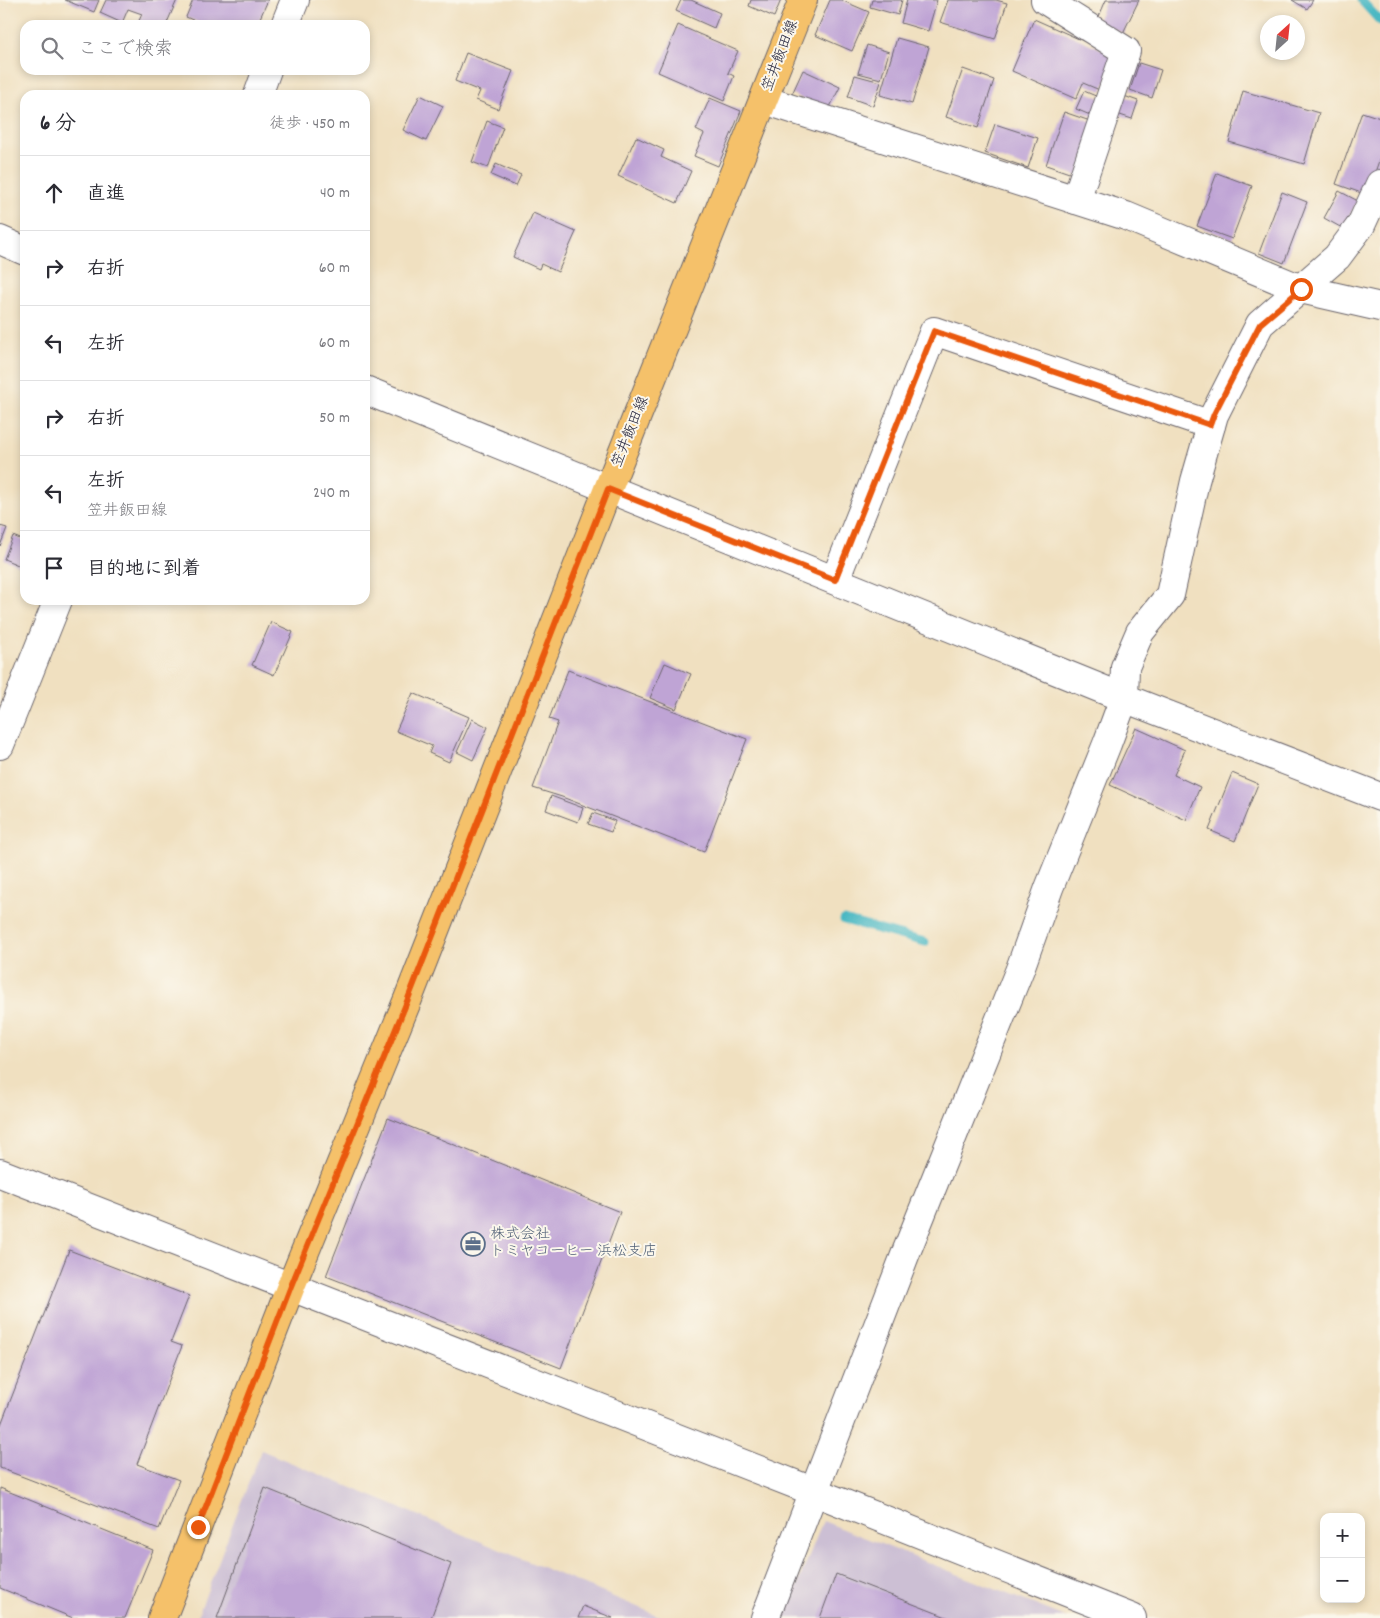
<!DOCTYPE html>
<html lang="ja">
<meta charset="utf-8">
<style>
body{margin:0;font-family:Dekko,"Klee One",sans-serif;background:#f2f2f3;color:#2b2b33}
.controls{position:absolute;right:15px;bottom:15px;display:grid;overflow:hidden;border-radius:10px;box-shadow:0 2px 8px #0003}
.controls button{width:45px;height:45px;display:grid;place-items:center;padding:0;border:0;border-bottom:1px solid #e1e1e2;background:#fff;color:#2b2b33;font:25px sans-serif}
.compass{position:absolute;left:1260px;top:15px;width:45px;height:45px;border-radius:50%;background:#fff;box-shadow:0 2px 8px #0003;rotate:27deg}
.stop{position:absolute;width:15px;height:15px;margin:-11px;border:4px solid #ea580c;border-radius:50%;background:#fff}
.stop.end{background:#ea580c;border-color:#fff;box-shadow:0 1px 5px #0008}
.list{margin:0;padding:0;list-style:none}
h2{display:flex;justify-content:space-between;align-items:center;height:65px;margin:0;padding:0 20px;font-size:21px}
h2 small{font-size:16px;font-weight:400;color:#7c7c81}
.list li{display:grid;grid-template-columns:32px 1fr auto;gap:15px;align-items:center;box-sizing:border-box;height:75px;padding:0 20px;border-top:1px solid #e1e1e2}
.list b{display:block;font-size:19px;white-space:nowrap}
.list p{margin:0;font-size:16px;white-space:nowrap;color:#7c7c81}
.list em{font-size:16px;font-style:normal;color:#7c7c81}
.icon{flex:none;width:28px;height:28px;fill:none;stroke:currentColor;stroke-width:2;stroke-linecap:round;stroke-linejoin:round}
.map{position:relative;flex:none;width:1380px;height:1618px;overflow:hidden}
.search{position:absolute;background:#fff;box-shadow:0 2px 8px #0003;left:20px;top:20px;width:350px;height:55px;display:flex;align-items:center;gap:12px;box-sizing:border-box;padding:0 18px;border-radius:15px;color:#7c7c81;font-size:19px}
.panel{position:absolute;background:#fff;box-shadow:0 2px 8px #0003;left:20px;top:90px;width:350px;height:515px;border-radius:15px}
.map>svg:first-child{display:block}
</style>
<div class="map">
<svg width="1380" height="1618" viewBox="0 0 1380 1618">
<rect width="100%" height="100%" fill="#fbf7ec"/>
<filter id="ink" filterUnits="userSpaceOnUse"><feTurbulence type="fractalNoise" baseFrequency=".02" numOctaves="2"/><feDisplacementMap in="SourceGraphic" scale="10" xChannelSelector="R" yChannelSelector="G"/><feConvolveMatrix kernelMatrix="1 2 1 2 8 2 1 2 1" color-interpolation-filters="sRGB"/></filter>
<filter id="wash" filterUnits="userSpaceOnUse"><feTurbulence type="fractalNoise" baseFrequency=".0096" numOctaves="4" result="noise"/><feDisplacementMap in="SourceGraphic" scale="20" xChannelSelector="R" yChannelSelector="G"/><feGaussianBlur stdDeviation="1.12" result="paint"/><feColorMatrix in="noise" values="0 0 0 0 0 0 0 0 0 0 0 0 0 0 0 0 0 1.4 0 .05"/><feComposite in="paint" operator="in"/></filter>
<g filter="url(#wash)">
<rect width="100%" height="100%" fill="#f0e0c0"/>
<g fill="#ccbfd4">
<polygon points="261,1450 664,1618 197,1618"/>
<polygon points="823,1521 1068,1618 784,1618"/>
</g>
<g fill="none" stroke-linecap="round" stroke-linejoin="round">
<g stroke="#4ab8c3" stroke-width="9">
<polyline points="1361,0 1380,21"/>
<polyline points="844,920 925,942"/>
</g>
</g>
<g id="blocks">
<g fill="#bfa4d5">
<polygon points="65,0 99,0 94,12"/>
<polygon points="106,0 177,0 166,25 143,25 138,23 142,14 128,9 122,23 100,13"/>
<polygon points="193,0 268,0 257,25 204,25 186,17"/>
<polygon points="681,0 691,0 720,13 714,28 676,11"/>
<polygon points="751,0 781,0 774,17 749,6"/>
<polygon points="830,0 841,0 869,12 852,51 815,35"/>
<polygon points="872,0 902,0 898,15 870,7"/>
<polygon points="907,0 937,0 928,31 901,23"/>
<polygon points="948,0 996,0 1007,3 995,39 940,22"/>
<polygon points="1106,0 1139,0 1123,33 1097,21"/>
<polygon points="1292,0 1313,0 1307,9"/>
<polygon points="1034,19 1117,56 1102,91 1083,83 1076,99 1012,71"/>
<polygon points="678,25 738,51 728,73 734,76 724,101 658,72"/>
<polygon points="897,38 929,47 912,104 880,95"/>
<polygon points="867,45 889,52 881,79 858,73"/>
<polygon points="466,53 513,71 498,109 476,100 480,91 455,81"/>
<polygon points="1139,63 1161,70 1152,98 1130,90"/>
<polygon points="963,69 994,80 978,128 946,117"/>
<polygon points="803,70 840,87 828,111 792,94"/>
<polygon points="855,75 881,82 873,106 848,97"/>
<polygon points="1084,91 1105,100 1097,118 1076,109"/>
<polygon points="1243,91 1319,113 1304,164 1229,142"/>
<polygon points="420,95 443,106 426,141 403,130"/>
<polygon points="1124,96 1138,101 1132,119 1117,114"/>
<polygon points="710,98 741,111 718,166 694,156 704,134 696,130"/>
<polygon points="1064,112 1096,123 1078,176 1046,165"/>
<polygon points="1362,112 1380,118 1380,158 1367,195 1336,184"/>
<polygon points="487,121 503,127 488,168 472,162"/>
<polygon points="995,124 1038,138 1028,168 985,153"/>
<polygon points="636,137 664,150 661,157 691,171 677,203 618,176"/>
<polygon points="496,164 521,175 516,186 491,175"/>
<polygon points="1217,173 1252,186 1232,239 1197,226"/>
<polygon points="1339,191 1358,201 1342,228 1324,218"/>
<polygon points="1282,192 1307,202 1284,263 1259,253"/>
<polygon points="533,213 576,232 558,272 541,264 539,269 513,257"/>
<polygon points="0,526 7,528 0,546"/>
<polygon points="13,536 25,541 25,568 4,559"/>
<polygon points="271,622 293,632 274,675 252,665"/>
<polygon points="665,663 691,674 676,709 650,698"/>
<polygon points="568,670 747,739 704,852 562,797 533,788 558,722 549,719"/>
<polygon points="413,693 469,717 449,762 429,753 432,746 396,731"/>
<polygon points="472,719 488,727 473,760 457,752"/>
<polygon points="1136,728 1185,750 1174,775 1200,787 1186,820 1110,785"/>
<polygon points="1232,773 1258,784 1235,841 1209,830"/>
<polygon points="551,796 583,808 578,822 546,810"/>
<polygon points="593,813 615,821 611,832 588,824"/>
<polygon points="388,1118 620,1212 561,1368 326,1276"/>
<polygon points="69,1250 189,1296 171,1342 182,1346 137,1464 179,1480 159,1529 0,1468 0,1427"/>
<polygon points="0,1488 153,1550 125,1618 73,1618 0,1588"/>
<polygon points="265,1488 451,1564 431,1618 217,1618"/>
<polygon points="836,1574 949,1618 820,1618"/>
<polygon points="583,1606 613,1618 578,1618"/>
</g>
</g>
</g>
<g filter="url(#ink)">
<use href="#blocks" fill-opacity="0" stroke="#6a646a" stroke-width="1"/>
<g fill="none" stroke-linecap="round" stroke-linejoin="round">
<g stroke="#6a646a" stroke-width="30">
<g id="minor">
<polyline points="1045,0 1126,51 1076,200"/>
<polyline points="285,25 295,0"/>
<polyline points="258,95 267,70"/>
<polyline points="764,100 1126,216 1301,289 1380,307"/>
<polyline points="0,240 25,251"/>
<polyline points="365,390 1124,698 1380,797"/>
<polyline points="835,580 934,331 1211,425"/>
<polyline points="0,745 58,600"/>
<polyline points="0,1173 815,1492 1132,1618"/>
<polyline points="765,1618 907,1250 1020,969 1049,888 1107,744 1124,698 1125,667 1140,632 1170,595 1195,481 1214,415 1260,324 1337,257 1361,225 1380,184"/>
</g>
</g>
<g stroke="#6a646a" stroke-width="30">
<polyline id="major" points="162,1618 291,1286 408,999 608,489 803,0"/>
</g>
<use href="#minor" stroke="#fff" stroke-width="28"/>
<use href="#major" stroke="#f5c16b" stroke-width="28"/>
</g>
</g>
<g fill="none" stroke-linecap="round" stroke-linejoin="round" filter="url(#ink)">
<polyline stroke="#ea580c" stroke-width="6" points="198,1527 291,1286 408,999 608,489 835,580 934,331 1210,425 1214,414 1260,324 1301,289"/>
</g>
<defs>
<g id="office-ring" transform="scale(1.25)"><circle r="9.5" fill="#fbf7ec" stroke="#5c6f8a" stroke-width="1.5"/><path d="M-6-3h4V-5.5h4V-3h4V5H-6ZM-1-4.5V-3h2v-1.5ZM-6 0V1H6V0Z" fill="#5c6f8a"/></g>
</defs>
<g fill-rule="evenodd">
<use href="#office-ring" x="473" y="1244"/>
</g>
<g text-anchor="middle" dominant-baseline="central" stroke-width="4" stroke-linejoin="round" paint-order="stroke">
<g font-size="15" fill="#22223b" stroke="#fbf7ec">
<text transform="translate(781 56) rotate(-69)">笠井飯田線</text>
<text transform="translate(631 432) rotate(-68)">笠井飯田線</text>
</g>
<g font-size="15" fill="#4e5e75" stroke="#fbf7ec" text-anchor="start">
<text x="490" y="1235">株式会社<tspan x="490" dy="17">トミヤコーヒー 浜松支店</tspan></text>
</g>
</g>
</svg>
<div class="controls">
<button>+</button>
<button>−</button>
</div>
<svg class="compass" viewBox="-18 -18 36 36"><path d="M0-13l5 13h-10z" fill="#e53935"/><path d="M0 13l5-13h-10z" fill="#7c7c81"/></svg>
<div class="stop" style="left:1301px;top:289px"></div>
<div class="stop end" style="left:198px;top:1527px"></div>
<div class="search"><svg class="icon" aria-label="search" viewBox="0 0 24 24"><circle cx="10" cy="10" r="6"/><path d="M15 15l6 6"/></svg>ここで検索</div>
<section class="panel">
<h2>6 分<small>徒歩 · 450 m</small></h2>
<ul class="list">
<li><svg class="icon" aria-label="ahead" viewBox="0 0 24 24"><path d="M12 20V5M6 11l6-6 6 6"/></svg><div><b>直進</b></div><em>40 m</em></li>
<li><svg class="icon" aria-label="right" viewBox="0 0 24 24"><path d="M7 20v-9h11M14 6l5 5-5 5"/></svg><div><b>右折</b></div><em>60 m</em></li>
<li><svg class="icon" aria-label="left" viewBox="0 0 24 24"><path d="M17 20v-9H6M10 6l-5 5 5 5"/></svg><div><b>左折</b></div><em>60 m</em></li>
<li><svg class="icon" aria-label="right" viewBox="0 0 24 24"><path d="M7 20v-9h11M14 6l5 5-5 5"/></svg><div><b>右折</b></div><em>50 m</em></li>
<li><svg class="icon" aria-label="left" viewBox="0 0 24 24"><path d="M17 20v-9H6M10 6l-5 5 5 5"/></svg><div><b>左折</b><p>笠井飯田線</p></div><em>240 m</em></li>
<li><svg class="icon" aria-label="arrive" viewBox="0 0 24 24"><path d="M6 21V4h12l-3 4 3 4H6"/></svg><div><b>目的地に到着</b></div></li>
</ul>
</section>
</div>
